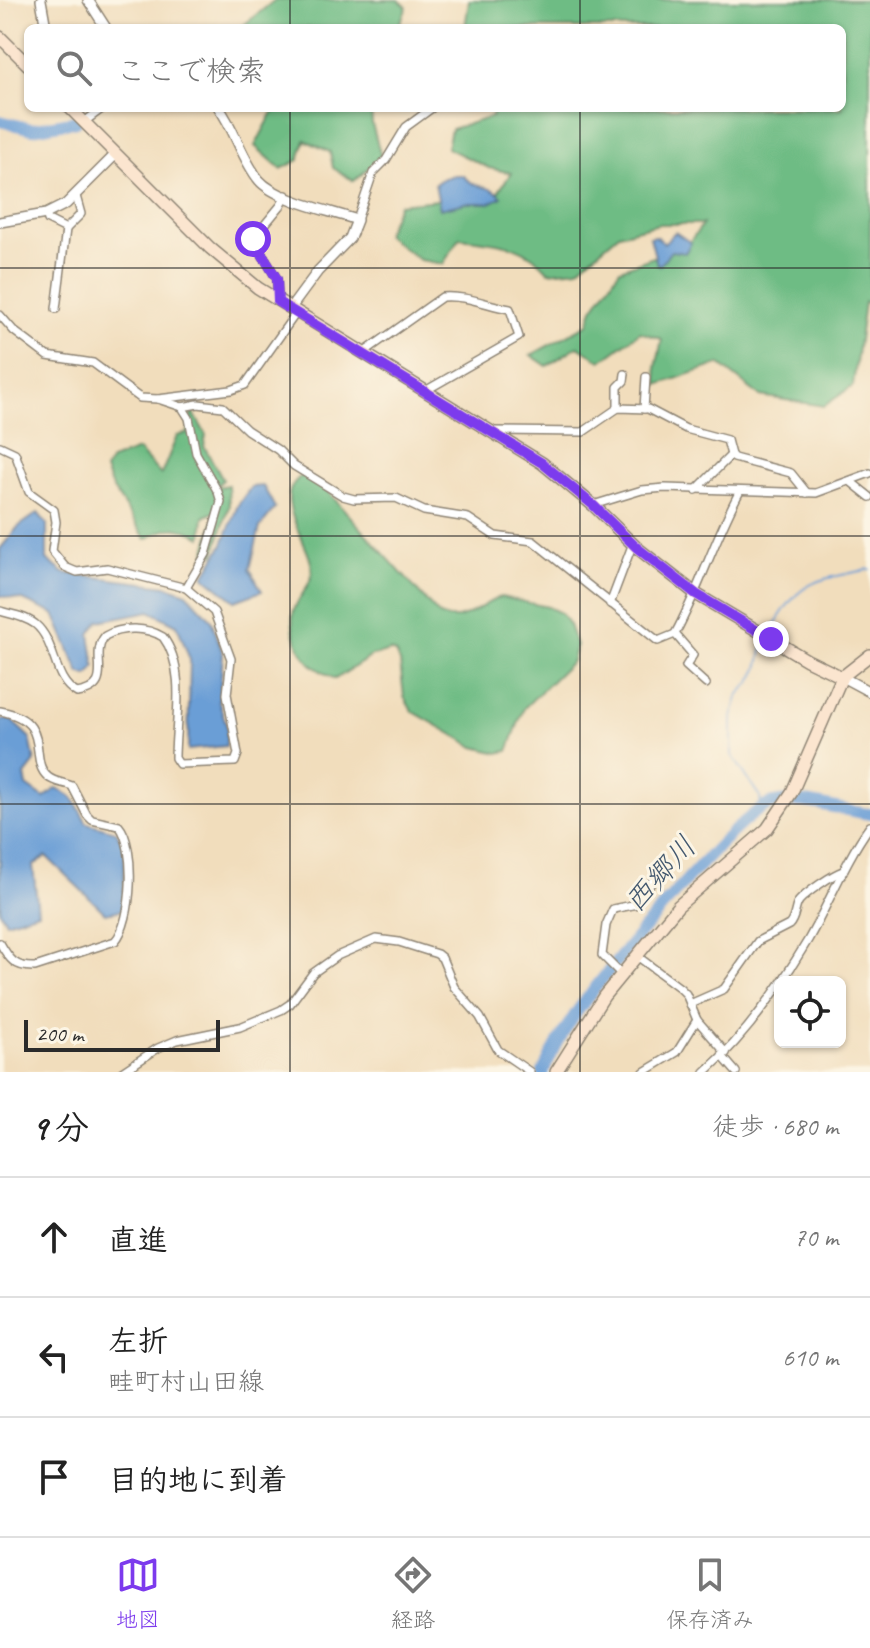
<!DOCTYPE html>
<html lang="ja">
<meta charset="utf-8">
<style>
body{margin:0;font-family:Caveat,"Klee One",sans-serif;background:#f6f6f6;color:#222}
.controls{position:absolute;right:24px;bottom:24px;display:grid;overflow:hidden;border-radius:12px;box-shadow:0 2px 6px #0004}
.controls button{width:72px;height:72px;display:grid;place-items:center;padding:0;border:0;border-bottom:2px solid #e0e0e0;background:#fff;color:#222;font:40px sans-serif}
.scale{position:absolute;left:24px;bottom:20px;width:196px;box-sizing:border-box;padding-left:8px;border:4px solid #2b2b2b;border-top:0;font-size:22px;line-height:28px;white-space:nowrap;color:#2b2b2b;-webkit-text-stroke:6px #fcf5e5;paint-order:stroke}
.stop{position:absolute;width:24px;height:24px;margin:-18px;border:6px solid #7c3aed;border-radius:50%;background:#fff}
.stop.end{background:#7c3aed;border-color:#fff;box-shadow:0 2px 8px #0008}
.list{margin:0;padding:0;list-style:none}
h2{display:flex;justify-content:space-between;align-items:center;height:104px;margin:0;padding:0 32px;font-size:34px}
h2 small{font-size:26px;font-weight:400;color:#767676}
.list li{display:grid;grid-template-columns:52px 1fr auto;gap:24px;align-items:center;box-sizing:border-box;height:120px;padding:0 32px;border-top:2px solid #e0e0e0}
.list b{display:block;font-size:30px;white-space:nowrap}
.list p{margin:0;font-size:26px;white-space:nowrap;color:#767676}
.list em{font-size:26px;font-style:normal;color:#767676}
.icon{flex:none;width:44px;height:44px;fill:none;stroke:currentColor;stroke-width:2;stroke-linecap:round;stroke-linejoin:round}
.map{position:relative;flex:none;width:870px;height:1072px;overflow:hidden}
.search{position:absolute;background:#fff;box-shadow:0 2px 6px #0004;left:24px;right:24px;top:24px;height:88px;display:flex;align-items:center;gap:20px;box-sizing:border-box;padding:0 28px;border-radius:12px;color:#767676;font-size:30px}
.sheet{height:464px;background:#fff}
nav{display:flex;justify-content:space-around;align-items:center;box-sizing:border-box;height:112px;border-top:2px solid #e0e0e0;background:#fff;font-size:22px;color:#767676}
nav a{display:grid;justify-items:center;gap:4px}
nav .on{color:#7c3aed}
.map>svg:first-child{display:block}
</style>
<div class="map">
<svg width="870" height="1072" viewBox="0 0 870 1072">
<rect width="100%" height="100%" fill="#fcf5e5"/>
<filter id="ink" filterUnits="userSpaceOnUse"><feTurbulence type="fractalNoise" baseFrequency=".0125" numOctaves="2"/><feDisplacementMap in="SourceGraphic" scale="16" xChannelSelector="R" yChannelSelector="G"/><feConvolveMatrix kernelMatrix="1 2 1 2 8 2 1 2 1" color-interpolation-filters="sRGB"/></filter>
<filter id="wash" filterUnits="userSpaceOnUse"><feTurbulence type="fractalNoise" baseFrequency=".006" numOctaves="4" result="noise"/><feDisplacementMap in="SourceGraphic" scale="32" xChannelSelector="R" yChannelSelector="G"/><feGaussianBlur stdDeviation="1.8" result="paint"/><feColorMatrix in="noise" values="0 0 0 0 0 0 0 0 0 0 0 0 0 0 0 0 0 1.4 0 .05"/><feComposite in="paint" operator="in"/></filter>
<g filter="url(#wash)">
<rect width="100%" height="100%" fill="#f1ddbc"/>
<g fill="#6ebc84" stroke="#4c7458" stroke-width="2">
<polygon points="275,0 399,0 407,7 398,28 240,28"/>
<path d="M469,0H870V304L864,302L853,386L824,406L760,396L719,364L658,385L656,368L662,339L640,332L601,361L578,346L547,366L531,355L588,324L593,309L620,269L687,245L703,224H659L619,234L578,269L549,272C523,242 497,243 460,238L443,264L420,260L385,235L399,204L497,194L511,173L489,168L447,148L451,129L492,117L494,108H842V28H465Z"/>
<polygon points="281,108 371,108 372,124 381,157 354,181 333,168 330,152 305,140 299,160 281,169 255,146 272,114"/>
<path d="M192,410L206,435L204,446L223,480L213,488L228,485L229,506L214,554L205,555L216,511L204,517L202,537C178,526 169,525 146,539L112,488L105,470L111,460L138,450L161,475L177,436L188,433Z"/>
<path d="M303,475L322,485L438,614C463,628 479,604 501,597L548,607L561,613L569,625L576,645L572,661L524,708L508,751L498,753L475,747L412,711L404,697L400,662L395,653L390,651L372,656L335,679C327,674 315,669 309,662C298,650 289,626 294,610C298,597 312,585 312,571C312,543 267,497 303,475Z"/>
</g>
<g fill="#6a9ed6" stroke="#4a6480" stroke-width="2">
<path d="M454,175H462C477,191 490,183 502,197L490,203H466L440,209L435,184L442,179Z"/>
<polygon points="675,232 691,243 685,253 671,251 660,265 657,264 650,237 656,236 664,243"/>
<polygon points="263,486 275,508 260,527 250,569 262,591 235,601 204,576 222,546 238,505 251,487"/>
<polygon points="38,513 47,524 47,560 64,573 167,586 187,593 211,619 223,654 219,702 227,727 226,746 188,750 190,660 177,625 150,611 99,621 90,634 95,667 88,676 80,674 54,614 23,600 0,596 0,549 18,527"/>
<polygon points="0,720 11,720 30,738 35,762 25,775 27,786 44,798 57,788 73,798 87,823 116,831 125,849 123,910 105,913 46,856 33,866 38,912 6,922 0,911"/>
</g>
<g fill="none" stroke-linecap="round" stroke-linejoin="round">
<g stroke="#6a9ed6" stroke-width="2">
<path d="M770,633C801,578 811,582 870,569"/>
<polyline points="761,808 760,797 732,755 732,718 739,694 751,682 758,669 764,642"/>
</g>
<g stroke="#6a9ed6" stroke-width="12">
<polyline points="0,121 32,129 76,121"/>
<path d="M543,1072C552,1052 564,1031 576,1013C602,977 737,811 773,803C804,796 839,811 870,814"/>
</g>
</g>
</g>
<g filter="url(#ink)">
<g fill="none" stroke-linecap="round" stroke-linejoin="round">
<g stroke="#8e8474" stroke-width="10">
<g id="minor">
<polyline points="84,122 103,108"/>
<polyline points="46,214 48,220 66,229 81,214 76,196"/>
<polyline points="357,220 373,173 386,160 406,127 432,108"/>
<polyline points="278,302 277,279 253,239 281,205 286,195"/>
<polyline points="56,309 66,229"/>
<polyline points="0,315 14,331 47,356 93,363 140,398 158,399 231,390 245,385 296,313"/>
<path d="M363,353L442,297C466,295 487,305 510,309L519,337L425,391"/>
<path d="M158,399L182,407L198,404L223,407L247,430L278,450L294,466L343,496L354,499L396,498L424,511L468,518L495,536L533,541L658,641L675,634C700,588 715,537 740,491"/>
<polyline points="182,407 189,418 196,453 218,492 221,502 206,554 186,588"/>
<polyline points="618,408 618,387 624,381 625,374"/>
<polyline points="644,409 646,377"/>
<polyline points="493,431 583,432 618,408 648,409 686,429 727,440 731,455 734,458 791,473 807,493"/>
<path d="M0,446L15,453L29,492L54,510L56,522L52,551L65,567L77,572L107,568L186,588L214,612L231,659L227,694L238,754L235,762L179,764L175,758C175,721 187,669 163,637C147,627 122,626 105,636C88,656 117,687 77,693C52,680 57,642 35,624C26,617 12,614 0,611"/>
<polyline points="850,481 870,497"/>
<polyline points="696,490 731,455"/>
<polyline points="593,505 642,490 665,488 816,493 870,473"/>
<polyline points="610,604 633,543"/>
<polyline points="675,634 693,655 686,666 706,684"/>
<path d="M0,711C55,721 27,760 48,777C54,782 64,783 72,786L87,815L92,820L119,826C136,845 133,922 115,941L35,967C15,968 9,959 0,943"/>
<polyline points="637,956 680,988 686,994 697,1020 726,1053"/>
<polyline points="621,974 602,955 606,925 613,909 637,904 653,880"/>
<path d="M690,1004L724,989L758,941L789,925C796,918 794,908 799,901C806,893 833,874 843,871"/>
<polyline points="723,1057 736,1072"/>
<polyline points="122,1072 158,1048 177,1040 240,1027 281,1010 290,1004 313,973 337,956 376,939 399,942 437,954 442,958 454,987 480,1017 498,1050 530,1072"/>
<polyline points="644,1072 677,1052 697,1020"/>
<path d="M705,1072C746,1036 780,987 808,940C830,902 844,862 870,826"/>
</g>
</g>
<g stroke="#8e8474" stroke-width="12">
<g id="tertiary">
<polyline points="41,0 46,28"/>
<polyline points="88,0 106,28"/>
<path d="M219,108C235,130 242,159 259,180C276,200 331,211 357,220L350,238L318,271L290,309"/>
<polyline points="0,222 46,214 66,204 116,154"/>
<polyline points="842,677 870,692"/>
</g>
</g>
<g stroke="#8e8474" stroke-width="14">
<g id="secondary">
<polyline points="0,37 28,65"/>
<polyline points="70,108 210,248 258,288 542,463 593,505 636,547 696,594 807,660 842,677"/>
<polyline points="556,1072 604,996 678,906 767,829 792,792 842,677 870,655"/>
</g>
</g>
<use href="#minor" stroke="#fff" stroke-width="7"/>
<use href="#tertiary" stroke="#fff" stroke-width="9"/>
<use href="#secondary" stroke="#fbe5cf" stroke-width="11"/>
</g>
</g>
<g fill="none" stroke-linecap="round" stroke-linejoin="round" filter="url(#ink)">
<polyline stroke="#7c3aed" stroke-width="10" points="253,239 277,279 278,302 542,463 593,505 636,547 696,594 771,639"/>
</g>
<path fill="none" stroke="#2b2b2b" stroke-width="2" stroke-opacity="0.55" d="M290,0V28M580,0V28M290,108V1072M580,108V1072M0,268H870M0,536H870M0,804H870"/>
<g text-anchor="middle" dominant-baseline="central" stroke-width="6" stroke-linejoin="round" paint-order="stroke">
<g font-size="30" font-style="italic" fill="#44596f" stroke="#fcf5e5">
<text transform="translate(660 874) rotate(-48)">西郷川</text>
</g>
</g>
</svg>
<div class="controls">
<button><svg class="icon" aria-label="locate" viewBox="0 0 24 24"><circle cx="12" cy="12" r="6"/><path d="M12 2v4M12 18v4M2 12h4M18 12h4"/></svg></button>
</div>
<div class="scale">200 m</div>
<div class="stop" style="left:253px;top:239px"></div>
<div class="stop end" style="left:771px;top:639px"></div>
<div class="search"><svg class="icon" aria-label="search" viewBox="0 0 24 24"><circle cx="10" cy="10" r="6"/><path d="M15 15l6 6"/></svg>ここで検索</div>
</div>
<section class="sheet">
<h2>9 分<small>徒歩 · 680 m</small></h2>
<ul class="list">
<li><svg class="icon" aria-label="ahead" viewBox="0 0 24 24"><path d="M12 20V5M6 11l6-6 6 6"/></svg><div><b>直進</b></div><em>70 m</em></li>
<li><svg class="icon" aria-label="left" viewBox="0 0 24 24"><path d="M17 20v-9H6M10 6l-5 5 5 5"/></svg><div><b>左折</b><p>畦町村山田線</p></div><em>610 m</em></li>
<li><svg class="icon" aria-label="arrive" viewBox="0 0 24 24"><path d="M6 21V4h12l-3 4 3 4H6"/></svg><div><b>目的地に到着</b></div></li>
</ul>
</section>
<nav>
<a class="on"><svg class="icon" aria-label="map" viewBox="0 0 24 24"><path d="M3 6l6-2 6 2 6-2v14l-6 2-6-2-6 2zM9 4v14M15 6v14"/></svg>地図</a>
<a><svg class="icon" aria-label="directions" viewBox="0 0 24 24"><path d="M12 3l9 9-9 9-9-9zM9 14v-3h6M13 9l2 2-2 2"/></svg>経路</a>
<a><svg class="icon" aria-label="saved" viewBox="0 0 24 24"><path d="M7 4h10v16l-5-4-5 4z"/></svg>保存済み</a>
</nav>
